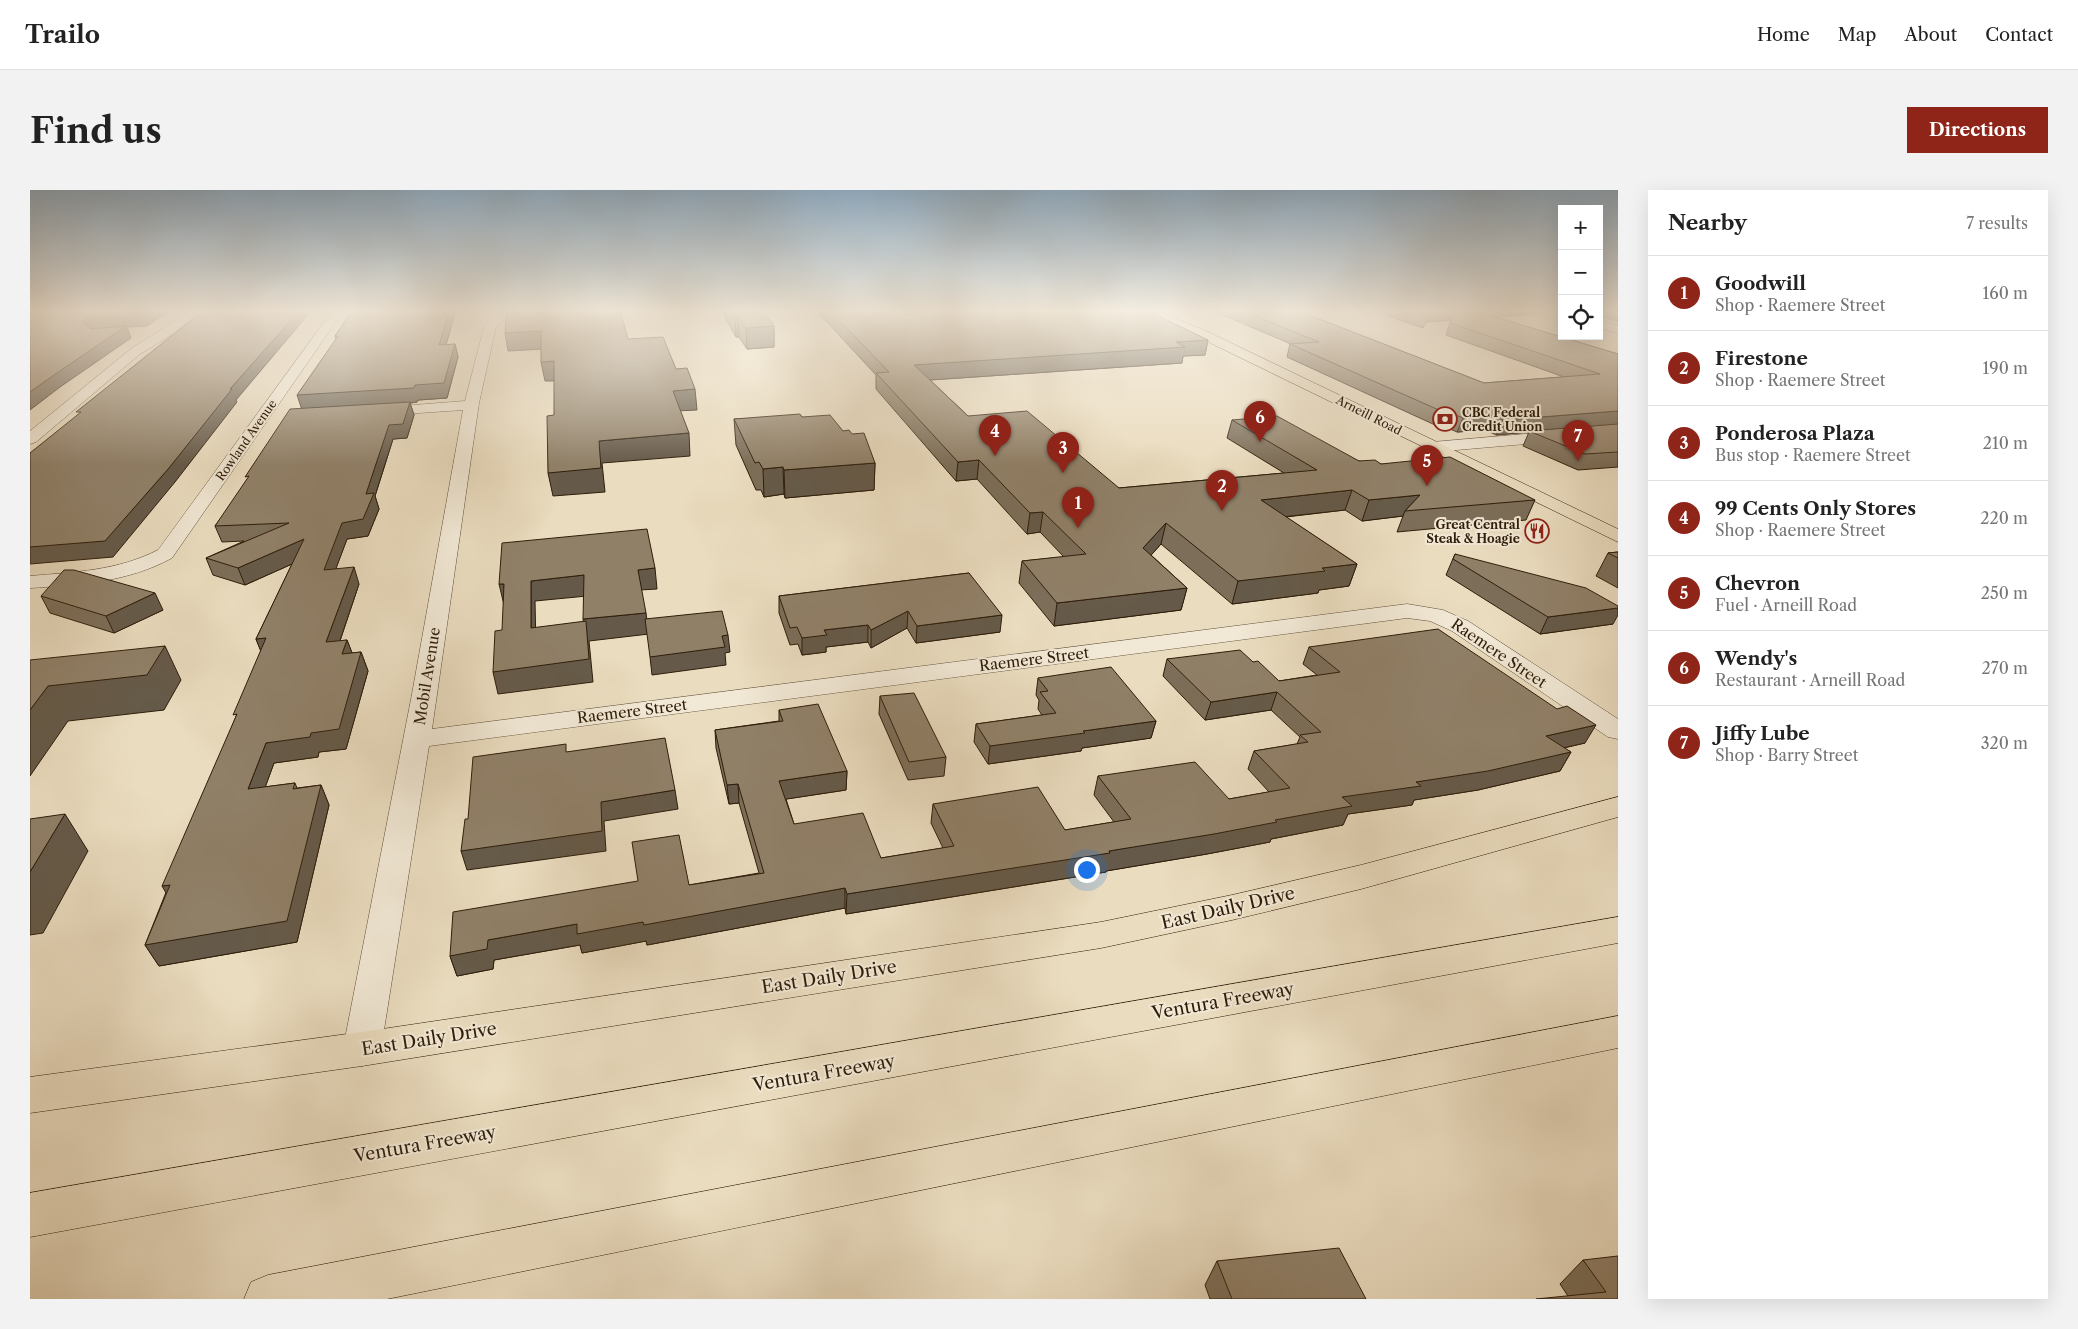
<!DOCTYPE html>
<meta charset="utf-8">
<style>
body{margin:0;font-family:"Libre Caslon Text",serif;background:#f2f2f2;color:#222}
.controls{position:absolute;right:15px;top:15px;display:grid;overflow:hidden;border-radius:0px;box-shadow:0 5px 20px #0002}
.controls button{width:45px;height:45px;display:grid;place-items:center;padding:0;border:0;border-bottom:1px solid #e0e0e0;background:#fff;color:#222;font:25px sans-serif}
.you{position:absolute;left:1056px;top:679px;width:18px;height:18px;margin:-12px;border:4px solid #fff;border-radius:50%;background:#1a73e8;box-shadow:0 0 0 8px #1a73e833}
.badge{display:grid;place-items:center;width:32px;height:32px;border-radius:50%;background:#8f2418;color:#fff;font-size:16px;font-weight:700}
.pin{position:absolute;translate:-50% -41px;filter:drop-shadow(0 1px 2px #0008)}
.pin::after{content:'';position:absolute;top:26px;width:18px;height:15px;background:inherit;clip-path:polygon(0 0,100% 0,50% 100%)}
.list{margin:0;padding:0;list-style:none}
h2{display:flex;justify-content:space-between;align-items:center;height:65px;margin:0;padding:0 20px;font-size:21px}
h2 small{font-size:16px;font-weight:400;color:#767676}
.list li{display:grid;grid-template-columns:32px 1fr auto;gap:15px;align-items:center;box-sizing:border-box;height:75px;padding:0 20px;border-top:1px solid #e0e0e0}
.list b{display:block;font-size:19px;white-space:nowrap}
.list p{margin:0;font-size:16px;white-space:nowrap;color:#767676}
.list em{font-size:16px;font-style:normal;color:#767676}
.icon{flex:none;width:28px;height:28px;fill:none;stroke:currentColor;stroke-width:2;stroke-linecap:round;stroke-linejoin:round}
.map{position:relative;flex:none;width:1588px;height:1109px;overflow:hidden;border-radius:0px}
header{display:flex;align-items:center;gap:30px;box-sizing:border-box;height:70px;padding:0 25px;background:#fff;border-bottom:1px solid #e0e0e0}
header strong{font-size:24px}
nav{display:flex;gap:28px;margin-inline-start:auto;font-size:18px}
.intro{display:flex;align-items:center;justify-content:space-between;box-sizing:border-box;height:120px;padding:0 30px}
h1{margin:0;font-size:35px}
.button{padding:12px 22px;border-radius:0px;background:#8f2418;color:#fff;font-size:18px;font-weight:700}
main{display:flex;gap:30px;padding:0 30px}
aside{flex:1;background:#fff;border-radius:0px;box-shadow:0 5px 20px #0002}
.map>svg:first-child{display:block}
</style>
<header>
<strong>Trailo</strong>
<nav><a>Home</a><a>Map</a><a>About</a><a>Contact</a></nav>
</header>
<div class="intro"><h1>Find us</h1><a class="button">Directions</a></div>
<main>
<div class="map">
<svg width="1588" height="1109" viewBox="0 0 1588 1109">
<rect width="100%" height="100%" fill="#eadcbf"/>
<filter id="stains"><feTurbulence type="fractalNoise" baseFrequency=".004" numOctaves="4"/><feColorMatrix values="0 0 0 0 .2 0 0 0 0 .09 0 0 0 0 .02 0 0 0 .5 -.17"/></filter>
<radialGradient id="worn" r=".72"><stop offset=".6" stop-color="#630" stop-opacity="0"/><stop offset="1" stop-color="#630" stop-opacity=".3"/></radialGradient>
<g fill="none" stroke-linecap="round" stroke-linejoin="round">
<g stroke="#5e4d37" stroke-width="1">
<g id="minor">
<polygon points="158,120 171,120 144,143 110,164 6,252 0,254 0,241 102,158 136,137"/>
<path d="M303,120H314L142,368C98,392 50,395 0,398V386C45,382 87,381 128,360Z"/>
<polygon points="471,120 483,120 466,137 449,213 402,539 1377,414 1413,420 1438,431 1588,529 1588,549 1578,547 1422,441 1400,431 1377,428 399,556 351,859 346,871 332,876 318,871 313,859 382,504 433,220 345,226 340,225 338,222 340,219 345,218 435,211 454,137 460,129"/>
<polygon points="1516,120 1532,120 1532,126 1518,122"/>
<polygon points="1569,131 1588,135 1588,143 1569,138"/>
<polygon points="1588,236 1588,246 1403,262 1397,260 1395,257 1397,254 1403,252"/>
</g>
</g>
<g stroke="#2f1d0a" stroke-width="1">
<g id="major">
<polygon points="1110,120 1124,120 1174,140 1588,339 1588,352 1166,146 1111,122"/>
<polygon points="1588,607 1588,627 1331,699 1202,730 1071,758 332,876 0,923 0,887 332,842 1071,732 1202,705 1331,675"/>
</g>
</g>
<g stroke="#2f1d0a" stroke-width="1">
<g id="highway">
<polygon points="1588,727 1588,753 0,1047 0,1003"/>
<polygon points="1588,826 1588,858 357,1109 214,1109 221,1092 238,1085"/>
</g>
</g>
<use href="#minor" fill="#f1e8d5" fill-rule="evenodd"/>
<use href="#major" fill="#eadcbf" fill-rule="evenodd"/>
<use href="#highway" fill="#eadcbf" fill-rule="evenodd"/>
</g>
<g fill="#7c6e59" stroke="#2f1d0a">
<polygon points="323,120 426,120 416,155 425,154 428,167 417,208 388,210 387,212 380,213 384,225 377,248 363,249 345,306 349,319 338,346 317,349 306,378 329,394 310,451 317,450 322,463 331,462 338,481 316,559 289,562 288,567 244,573 235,597 265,593 267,598 291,595 299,615 267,752 129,776 115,755 205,529 231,461 226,449 262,374 215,395 183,385 176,368 214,351 192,352 185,336 272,219 306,149 305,146"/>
<polygon points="692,120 732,120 744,136 744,157 717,159 709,147 706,147 693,124"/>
<polygon points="786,120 874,120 875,121 1178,150 1175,165 1153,166 1152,173 900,190 938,226 1089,298 1254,283 1197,248 1202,230 1329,271 1351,274 1505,310 1496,330 1367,342 1373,326 1332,331 1315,320 1256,327 1327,374 1319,396 1289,400 1288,403 1202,414 1131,354 1121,365 1157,398 1151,420 1024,436 989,393 992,371 1034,367 1010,342 997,344 947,289 926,291 846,199 846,185"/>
<polygon points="1181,120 1266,120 1454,193 1534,187 1416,145 1421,130 1396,132 1393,138 1341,120 1518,120 1517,123 1465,127 1588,164 1588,277 1548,280 1493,256 1499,242 1466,245 1456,240 1427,242 1411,235 1405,235 1257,167 1260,154 1261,154"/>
<polygon points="1569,120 1588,120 1588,131 1569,126"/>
<polygon points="772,227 813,241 845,273 844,300 755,308 754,304 734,307 731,300 726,300 706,255 704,229"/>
<polygon points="1588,362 1588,398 1566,386 1578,363"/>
<polygon points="1425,364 1583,434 1510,444 1416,385"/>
<polygon points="939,383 970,442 886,453 877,438 841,458 838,452 796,457 796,462 772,465 768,454 760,455 749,423 749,406"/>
<polygon points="11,406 133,420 84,443 20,423"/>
<polygon points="1279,457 1555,553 1534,558 1541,562 1530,581 1448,600 1384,610 1382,615 1318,624 1313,635 1241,649 1240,652 1177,664 1076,681 1076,682 816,724 815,718 617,755 616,751 552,763 550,755 464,770 463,779 427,786 420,766 659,695 729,683 709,613 699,614 686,558 685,540 749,531 749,520 817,581 816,600 756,609 764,634 851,668 913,658 901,633 903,614 1035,640 1084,632 1064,605 1068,586 1199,609 1239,602 1218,579 1224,561 1267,554 1270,547 1241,520 1175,530 1133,486 1137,469 1223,472 1249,491 1287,485 1273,474"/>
<polygon points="1008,488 1126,531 1121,548 1052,558 1051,561 958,574 944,552 946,534 1012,525 1008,519 1009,510 1006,505"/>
<polygon points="850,506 916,567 914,586 878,590 849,524"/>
<polygon points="1553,1070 1588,1109 1538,1106 1530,1094"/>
<polygon points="1187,1071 1336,1109 1180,1109 1175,1095"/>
</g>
<g fill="#655a49" stroke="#2f1d0a">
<polygon points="121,120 141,120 117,136 97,137 101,148 30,197 0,220 0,202 24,185 62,139 53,133 57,128"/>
<polygon points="270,120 282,120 206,210 207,212 145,292 83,367 0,374 0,357 200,199"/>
<polygon points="420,120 426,120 412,168 409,155"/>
<polygon points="1410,120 1425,120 1421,130 1396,132 1398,126 1398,121"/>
<polygon points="1436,120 1518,120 1517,123 1432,129"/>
<polygon points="708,126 709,147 706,147 705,127"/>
<polygon points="744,136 744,157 717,159 716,138"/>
<polygon points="511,141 514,159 478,161 475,143"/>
<polygon points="1178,150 1175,165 1153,166 1152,173 884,191 884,175 1146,152"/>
<polygon points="425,154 428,167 417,208 388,210 387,212 380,213 384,225 377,248 363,249 345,306 349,319 338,346 317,349 299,397 294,380 272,220 267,205 385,195"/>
<polygon points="524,171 527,191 515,191 511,172"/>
<polygon points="665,199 667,220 645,221 643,201"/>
<polygon points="1411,221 1416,221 1411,235 1405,235"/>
<polygon points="1588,221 1588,235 1499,241 1499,242 1466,245 1473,230"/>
<polygon points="1462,225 1456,240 1427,242 1433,228"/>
<polygon points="659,243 660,266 572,273 575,302 523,306 518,283 569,251"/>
<polygon points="949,270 947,289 926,291 928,272"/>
<polygon points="845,273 844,300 755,308 754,280"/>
<polygon points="753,277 754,304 734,307 733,279"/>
<polygon points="1322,300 1315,320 1225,330 1231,310"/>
<polygon points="1390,305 1375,321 1373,326 1332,331 1339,310"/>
<polygon points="1013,322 1010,342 997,344 1000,323"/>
<polygon points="1136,333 1131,354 1108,380 1113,358"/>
<polygon points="274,349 280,366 215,395 208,378"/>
<polygon points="1327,374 1319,396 1289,400 1288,403 1202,414 1208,391 1292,378"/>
<polygon points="324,377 329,394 303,471 296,452"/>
<polygon points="625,378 627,399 610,400 608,380"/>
<polygon points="554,385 557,406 505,411 506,459 501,438 501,391"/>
<polygon points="469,394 474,394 474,415"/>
<polygon points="1157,398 1151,420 1024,436 1027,413"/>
<polygon points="125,403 133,420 84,443 76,426"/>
<polygon points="1588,418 1588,425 1583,434 1510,444 1518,427"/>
<polygon points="878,421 877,438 841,458 841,440"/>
<polygon points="616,423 619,444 559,451 563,492 468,504 463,482 556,451 553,429"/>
<polygon points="972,425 970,442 886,453 887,436"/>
<polygon points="838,435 838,452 796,457 796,462 772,465 772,448 794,440"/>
<polygon points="698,445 700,462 695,463 696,475 622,485 620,467 692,446"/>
<polygon points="236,448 233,467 226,449"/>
<polygon points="317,450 324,468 312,464"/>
<polygon points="135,456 151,490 134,520 38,531 0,586 0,520 18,496"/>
<polygon points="331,462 338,481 316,559 289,562 288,567 244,573 227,620 218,599 236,553 281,543"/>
<polygon points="1247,502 1241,520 1175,530 1181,512"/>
<polygon points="1126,531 1121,548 1052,558 1051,561 958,574 960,556 1053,541"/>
<polygon points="1566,535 1555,553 1506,564 1516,546"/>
<polygon points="1541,562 1530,581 1448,600 1384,610 1382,615 1318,624 1313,635 1241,649 1240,652 1177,664 1076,681 1076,682 816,724 817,704 1079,661 1245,630 1312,607 1386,592"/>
<polygon points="817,581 816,600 750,610 749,591"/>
<polygon points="708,594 709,613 699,614 697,595"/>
<polygon points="291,595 299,615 267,752 129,776 115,755"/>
<polygon points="645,600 648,619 574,631 576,661 437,680 431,661 571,612"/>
<polygon points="35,624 58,661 13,743 0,745 0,682"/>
<polygon points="140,695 144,717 132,696"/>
<polygon points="815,698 815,718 617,755 616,751 552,763 550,755 464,770 463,779 427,786 420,766 458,750 547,734 613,732"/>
</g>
<g fill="#908068" stroke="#2f1d0a">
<polygon points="0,120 121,120 113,125 57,128 53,133 61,139 96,136 24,185 0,202"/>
<polygon points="174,120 270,120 200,199 202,199 139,278 75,351 0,357 0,263 51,222 46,222"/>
<polygon points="323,120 420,120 409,155 425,154 414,193 385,195 384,198 267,205 308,146 305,146"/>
<polygon points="477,120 590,120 598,149 633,147 646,179 657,178 665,199 643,201 659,243 569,251 571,278 518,283 517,226 524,225 524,171 511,172 511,141 475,143"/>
<polygon points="701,120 732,120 744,136 716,138 708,126 705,127"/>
<polygon points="799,120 874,120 875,121 896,120 1116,120 1178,150 1146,152 1155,157 884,175 938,226 997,221 1089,298 1287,280 1202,230 1247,226 1329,271 1345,270 1351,274 1420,267 1505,310 1375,321 1390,305 1339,310 1322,300 1231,310 1327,374 1292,378 1295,381 1208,391 1136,333 1113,358 1157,398 1027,413 992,371 1056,364 1013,322 1000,323 949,270 928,272 846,183 859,182"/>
<polygon points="1210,120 1266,120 1454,193 1570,184 1420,133 1425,120 1442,120 1588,164 1588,221 1473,230 1462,225 1433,228 1416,221 1411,221 1260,154 1289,152"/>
<polygon points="1378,120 1410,120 1398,121 1398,126"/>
<polygon points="380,212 373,234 359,235 336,304 344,303 333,329 312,333 294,380 324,377 296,452 317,450 312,464 331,462 309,539 281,543 280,547 236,553 218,599 265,593 263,599 291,595 257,731 115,755 140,695 132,696 207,524 203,525 236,448 226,449 274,349 208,378 176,368 259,333 185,336 219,286 215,287 260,219"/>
<polygon points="770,224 772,227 800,225 813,241 819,240 822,244 834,243 845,273 754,280 753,277 733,279 729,272 725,273 704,229"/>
<polygon points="1588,234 1588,262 1555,264 1499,241"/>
<polygon points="617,339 625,378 608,380 616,423 553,429 554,385 501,391 501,438 556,431 559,469 463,482 465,441 472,440 474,394 469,394 472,353"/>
<polygon points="1588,362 1588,368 1578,363"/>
<polygon points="1425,364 1556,398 1588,416 1588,418 1518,427 1423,369"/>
<polygon points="34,380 44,380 125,403 76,426 11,406"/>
<polygon points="939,383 972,425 887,436 878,421 841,440 838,435 794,440 797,445 772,448 767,437 760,438 749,406"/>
<polygon points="692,421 698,445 692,446 695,457 620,467 615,429"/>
<polygon points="1408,439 1527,519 1537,516 1566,535 1516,546 1541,562 1458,581 1386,592 1391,596 1312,607 1322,616 1245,630 1247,632 1184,644 1079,661 1080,663 817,704 815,698 614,735 613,732 547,744 547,734 458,750 457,759 420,766 423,722 608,691 602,652 649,645 659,695 734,683 708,594 697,595 685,540 753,531 749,520 788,514 817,581 749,591 764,634 833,623 851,668 924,656 903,614 1008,597 1035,640 1101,629 1068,586 1165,572 1199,609 1260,598 1224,561 1278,552 1270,545 1291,542 1247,502 1181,512 1137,469 1210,460 1223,472 1228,471 1249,491 1310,482 1279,457"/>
<polygon points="135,456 117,485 18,496 0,520 0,470"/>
<polygon points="1081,477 1126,531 1053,541 1055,543 960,556 946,534 1026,523 1010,502 1018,501 1008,488"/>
<polygon points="884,503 916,567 879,572 850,506"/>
<polygon points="635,548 645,600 571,612 572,641 431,661 435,629 438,629 443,567 536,554 536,562"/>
<polygon points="35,624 0,682 0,629"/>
<polygon points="1309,1058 1336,1109 1202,1109 1187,1071"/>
<polygon points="1588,1066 1588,1109 1506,1109 1576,1102 1553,1070"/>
</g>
<linearGradient id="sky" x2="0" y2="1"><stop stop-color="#8faabf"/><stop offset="0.44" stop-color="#f6efe2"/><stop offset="1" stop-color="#f6efe2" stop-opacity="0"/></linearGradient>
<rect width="1588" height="275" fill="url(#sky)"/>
<defs>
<g id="bank-ring" transform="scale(1.25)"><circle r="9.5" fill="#f1e8d5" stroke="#8f2418" stroke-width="1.5"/><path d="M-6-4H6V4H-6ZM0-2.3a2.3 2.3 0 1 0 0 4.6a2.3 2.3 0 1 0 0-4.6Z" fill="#8f2418"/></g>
<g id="restaurant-ring" transform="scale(1.25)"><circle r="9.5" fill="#f1e8d5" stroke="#8f2418" stroke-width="1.5"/><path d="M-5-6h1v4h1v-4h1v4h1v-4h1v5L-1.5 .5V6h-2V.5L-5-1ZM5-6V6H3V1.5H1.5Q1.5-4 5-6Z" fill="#8f2418"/></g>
</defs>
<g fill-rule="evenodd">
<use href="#bank-ring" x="1415" y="229"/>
<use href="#restaurant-ring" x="1507" y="341"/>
</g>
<g text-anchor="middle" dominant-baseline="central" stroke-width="4" stroke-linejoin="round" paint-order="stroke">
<g font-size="12" font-weight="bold" fill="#2f1d0a" stroke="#f1e8d5" text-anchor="start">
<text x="1432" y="222">CBC Federal<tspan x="1432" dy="14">Credit Union</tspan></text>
<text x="1490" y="334" text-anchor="end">Great Central<tspan x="1490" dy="14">Steak &amp; Hoagie</tspan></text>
</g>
<g font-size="12" fill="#2f1d0a" stroke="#f1e8d5">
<text transform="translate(1339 225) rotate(27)">Arneill Road</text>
<text transform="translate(216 250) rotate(-55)">Rowland Avenue</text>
</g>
<g font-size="15" fill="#2f1d0a" stroke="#f1e8d5">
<text transform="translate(1469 463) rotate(34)">Raemere Street</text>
<text transform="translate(1004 469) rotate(-7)">Raemere Street</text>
<text transform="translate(397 486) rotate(-81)">Mobil Avenue</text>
<text transform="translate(602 521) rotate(-7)">Raemere Street</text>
</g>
<g font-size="18" fill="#2f1d0a" stroke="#f1e8d5">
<text transform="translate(1198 718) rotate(-13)">East Daily Drive</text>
<text transform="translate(799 787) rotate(-9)">East Daily Drive</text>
<text transform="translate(1193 811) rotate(-10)">Ventura Freeway</text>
<text transform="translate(399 849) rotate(-9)">East Daily Drive</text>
<text transform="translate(794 883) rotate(-10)">Ventura Freeway</text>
<text transform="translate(395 954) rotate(-10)">Ventura Freeway</text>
</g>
</g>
<rect width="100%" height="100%" filter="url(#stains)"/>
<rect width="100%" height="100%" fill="url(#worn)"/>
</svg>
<div class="controls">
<button>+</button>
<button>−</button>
<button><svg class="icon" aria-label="locate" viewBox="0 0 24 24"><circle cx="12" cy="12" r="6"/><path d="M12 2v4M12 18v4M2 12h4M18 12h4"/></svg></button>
</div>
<div class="you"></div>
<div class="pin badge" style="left:1048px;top:338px">1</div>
<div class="pin badge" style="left:1192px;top:321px">2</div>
<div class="pin badge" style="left:1033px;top:283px">3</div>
<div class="pin badge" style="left:965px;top:266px">4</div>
<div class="pin badge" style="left:1397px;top:296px">5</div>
<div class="pin badge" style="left:1230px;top:252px">6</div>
<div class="pin badge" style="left:1548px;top:271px">7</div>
</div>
<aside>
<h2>Nearby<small>7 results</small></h2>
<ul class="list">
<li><span class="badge">1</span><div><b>Goodwill</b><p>Shop · Raemere Street</p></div><em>160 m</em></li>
<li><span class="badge">2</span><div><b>Firestone</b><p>Shop · Raemere Street</p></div><em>190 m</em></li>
<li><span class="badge">3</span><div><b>Ponderosa Plaza</b><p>Bus stop · Raemere Street</p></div><em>210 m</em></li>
<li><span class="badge">4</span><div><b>99 Cents Only Stores</b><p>Shop · Raemere Street</p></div><em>220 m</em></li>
<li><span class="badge">5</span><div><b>Chevron</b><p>Fuel · Arneill Road</p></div><em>250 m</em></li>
<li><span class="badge">6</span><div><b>Wendy's</b><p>Restaurant · Arneill Road</p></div><em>270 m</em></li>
<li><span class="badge">7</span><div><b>Jiffy Lube</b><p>Shop · Barry Street</p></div><em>320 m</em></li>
</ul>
</aside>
</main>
